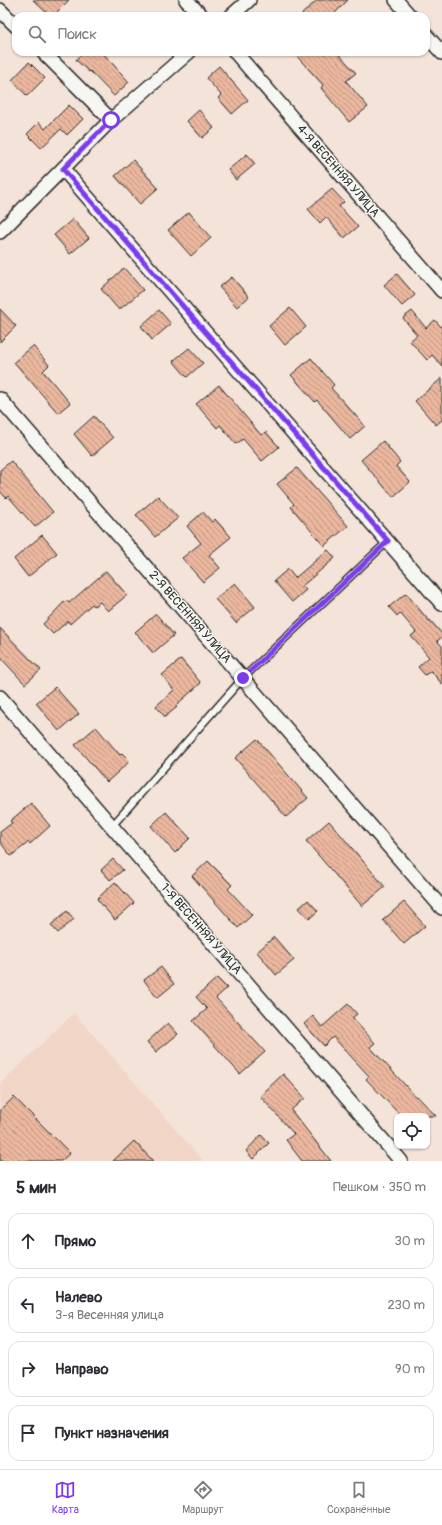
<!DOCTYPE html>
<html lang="ru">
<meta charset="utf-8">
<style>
body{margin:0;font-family:Pangolin,sans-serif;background:#f7f7f7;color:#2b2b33}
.controls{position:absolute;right:12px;bottom:12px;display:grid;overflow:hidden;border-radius:8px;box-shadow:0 1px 3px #0004}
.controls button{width:36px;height:36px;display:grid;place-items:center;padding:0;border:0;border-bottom:1px solid #e1e1e2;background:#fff;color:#2b2b33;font:20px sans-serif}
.stop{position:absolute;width:12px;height:12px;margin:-9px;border:3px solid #7c3aed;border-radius:50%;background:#fff}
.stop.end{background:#7c3aed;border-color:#fff;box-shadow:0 1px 4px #0008}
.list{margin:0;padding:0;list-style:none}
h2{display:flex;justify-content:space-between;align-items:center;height:52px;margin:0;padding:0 16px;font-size:17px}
h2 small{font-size:13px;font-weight:400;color:#7c7c81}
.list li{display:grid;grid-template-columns:26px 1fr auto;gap:12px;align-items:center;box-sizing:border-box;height:56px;margin:0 8px 8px;padding:0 8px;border:1px solid #e1e1e2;border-radius:12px}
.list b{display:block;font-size:15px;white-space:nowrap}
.list p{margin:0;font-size:13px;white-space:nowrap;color:#7c7c81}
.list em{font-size:13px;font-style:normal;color:#7c7c81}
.icon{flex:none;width:22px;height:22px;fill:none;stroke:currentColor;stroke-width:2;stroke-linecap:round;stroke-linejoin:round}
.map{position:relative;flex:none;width:442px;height:1161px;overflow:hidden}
.search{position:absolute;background:#fff;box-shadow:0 1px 3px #0004;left:12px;right:12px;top:12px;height:44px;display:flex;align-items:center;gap:10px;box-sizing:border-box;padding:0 14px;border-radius:12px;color:#7c7c81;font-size:15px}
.sheet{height:308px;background:#fff}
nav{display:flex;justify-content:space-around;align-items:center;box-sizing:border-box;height:56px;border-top:1px solid #e1e1e2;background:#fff;font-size:11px;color:#7c7c81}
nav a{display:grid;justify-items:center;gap:2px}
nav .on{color:#7c3aed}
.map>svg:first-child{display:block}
</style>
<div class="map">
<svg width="442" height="1161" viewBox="0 0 442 1161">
<defs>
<pattern id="building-back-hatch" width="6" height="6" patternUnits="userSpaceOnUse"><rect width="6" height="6" fill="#ebb79e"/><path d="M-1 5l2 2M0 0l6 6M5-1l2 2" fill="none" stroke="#bf9581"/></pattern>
</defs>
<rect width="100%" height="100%" fill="#f3e3d9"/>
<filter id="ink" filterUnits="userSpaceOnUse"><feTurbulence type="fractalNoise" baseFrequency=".025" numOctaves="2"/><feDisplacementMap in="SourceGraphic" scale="8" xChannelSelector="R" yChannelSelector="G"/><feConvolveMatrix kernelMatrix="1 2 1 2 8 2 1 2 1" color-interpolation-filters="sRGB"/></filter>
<g filter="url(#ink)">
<polygon fill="#f1d6c7" points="74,1013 203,1161 0,1161 0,1084"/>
<g fill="url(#building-back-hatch)" stroke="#2b2b2b">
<polygon points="33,0 69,0 53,16 50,16"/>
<polygon points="317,0 348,0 332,16 300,16"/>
<polygon points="83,52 102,52 129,82 114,96 90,71 89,72 76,60"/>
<polygon points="293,52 337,52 356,73 346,81 368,107 349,122 321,88 323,85"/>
<polygon points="29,62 45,78 27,96 12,80"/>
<polygon points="219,66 248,100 232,114 218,98 221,95 206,78"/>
<polygon points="69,105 83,119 67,135 61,129 41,148 27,134 39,122 45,129"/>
<polygon points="199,110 214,128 202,138 187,121"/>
<polygon points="247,154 255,164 236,180 228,170"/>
<polygon points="133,160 158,188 140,204 115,176"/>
<polygon points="332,189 344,202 339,206 358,227 344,238 326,217 320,223 308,209"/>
<polygon points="189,212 211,238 191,256 168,230"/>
<polygon points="73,219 89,238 70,254 54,235"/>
<polygon points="124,268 143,290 119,310 101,289"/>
<polygon points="397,274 415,295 402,306 384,285"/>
<polygon points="232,277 249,297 237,307 219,287"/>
<polygon points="290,308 306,327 285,345 269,326"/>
<polygon points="0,309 16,326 0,342"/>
<polygon points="159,310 171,324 152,340 141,326"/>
<polygon points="412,311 426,328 435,320 442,328 442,366 432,355 427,360 410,341 417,335 403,318"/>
<polygon points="33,346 49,365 43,371 70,403 58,413 14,362"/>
<polygon points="189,348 203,363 187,377 173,361"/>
<polygon points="311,358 334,385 331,388 365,426 350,439 317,400 315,402 291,375"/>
<polygon points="442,378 442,420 436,425 415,401"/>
<polygon points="219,385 261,435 266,432 279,447 262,461 243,439 236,444 220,425 217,428 196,404"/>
<polygon points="94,416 113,438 92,456 74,434"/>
<polygon points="383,441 400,462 396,466 410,482 393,497 361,460"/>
<polygon points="11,461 53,512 35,527 8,496 6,498 0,491 0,470"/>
<polygon points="297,468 348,526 324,546 291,507 294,504 277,484"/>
<polygon points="158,496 178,518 155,537 136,515"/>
<polygon points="203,512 212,522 215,519 231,537 209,555 220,568 203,582 182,558 201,543 187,526"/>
<polygon points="42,535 57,553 28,577 14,559"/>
<polygon points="328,550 335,558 302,586 306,590 292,602 274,581 288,569 295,578"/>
<polygon points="106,571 127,595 108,611 100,602 94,606 92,604 70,624 68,621 53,634 43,624 66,600 69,603"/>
<polygon points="235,583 255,607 236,623 215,599"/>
<polygon points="406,593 429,621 430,620 442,634 442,637 437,641 442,646 442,684 431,671 425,675 418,667 429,657 411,636 416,632 400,613 397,616 389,607"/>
<polygon points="156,614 174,635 153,653 135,632"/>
<polygon points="0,628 41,670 25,684 0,657"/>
<polygon points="181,659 201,683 175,706 177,707 165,717 156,706 174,690 162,675"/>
<polygon points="55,687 79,714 59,731 36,703"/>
<polygon points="96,727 120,755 122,753 130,761 107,782 75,745"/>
<polygon points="257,739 308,798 286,817 235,758"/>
<polygon points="31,803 50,826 30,844 29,842 11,856 0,842 0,832 12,823 10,821"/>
<polygon points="166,812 190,838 175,853 151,826"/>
<polygon points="329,821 385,887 362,906 306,841"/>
<polygon points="113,859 123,870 110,880 101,870"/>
<polygon points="208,861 232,885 228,889 252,915 238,928 192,876"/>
<polygon points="115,882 134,903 115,920 97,899"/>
<polygon points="308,900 318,911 309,919 299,908"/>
<polygon points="404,902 425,926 404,944 383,920"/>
<polygon points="67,911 74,919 58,933 51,925"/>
<polygon points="274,937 294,960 276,975 257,952"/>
<polygon points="161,967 174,984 157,998 144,980"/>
<polygon points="217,978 227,988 216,998 265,1052 240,1074 193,1021 207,1009 196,997"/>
<polygon points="348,1004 357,1014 352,1018 375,1043 370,1047 416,1097 417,1096 436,1116 401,1116 366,1079 369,1076 333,1037 324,1046 304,1024 313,1016 322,1027"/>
<polygon points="168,1023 178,1034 156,1052 147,1042"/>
<polygon points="283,1074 305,1098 291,1110 331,1161 302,1161 286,1140 294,1134 260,1096"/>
<polygon points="14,1097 70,1153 61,1161 0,1161 0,1111"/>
<polygon points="261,1135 269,1143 253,1159 246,1151"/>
<polygon points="134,1141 153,1161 113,1161"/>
</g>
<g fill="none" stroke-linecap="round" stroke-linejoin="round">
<g stroke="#2b2b2b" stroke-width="9">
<polyline id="lane" points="112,826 243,678 388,541"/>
</g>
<g stroke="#2b2b2b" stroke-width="16">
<g id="street">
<polyline points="186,0 202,16"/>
<polyline points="396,0 410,16"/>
<polyline points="0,10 16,26"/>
<polyline points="231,16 249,0"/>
<polyline points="426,35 442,53"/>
<polyline points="43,52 111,120"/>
<polyline points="235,52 442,291"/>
<polyline points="63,169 442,604"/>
<polyline points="0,232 111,120 189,52"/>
<polyline points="0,399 442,908"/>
<polyline points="0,697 401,1161"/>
</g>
</g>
<use href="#lane" stroke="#f6f6f2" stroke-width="6"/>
<use href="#street" stroke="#f6f6f2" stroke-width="13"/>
</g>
</g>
<g fill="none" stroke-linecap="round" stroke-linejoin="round" filter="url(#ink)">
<polyline stroke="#7c3aed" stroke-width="5" points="111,120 63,169 388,541 243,678"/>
</g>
<g text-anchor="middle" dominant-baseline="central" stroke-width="3" stroke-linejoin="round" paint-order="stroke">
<g font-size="12" fill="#2b2b2b" stroke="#f6f6f2">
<text transform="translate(338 171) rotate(49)">4-Я ВЕСЕННЯЯ УЛИЦА</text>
<text transform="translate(190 617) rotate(49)">2-Я ВЕСЕННЯЯ УЛИЦА</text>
<text transform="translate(201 929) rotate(49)">1-Я ВЕСЕННЯЯ УЛИЦА</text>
</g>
</g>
</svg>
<div class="controls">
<button><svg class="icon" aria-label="locate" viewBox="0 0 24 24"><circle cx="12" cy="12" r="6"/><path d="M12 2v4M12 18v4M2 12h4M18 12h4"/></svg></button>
</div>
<div class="stop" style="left:111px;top:120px"></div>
<div class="stop end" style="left:243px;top:678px"></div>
<div class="search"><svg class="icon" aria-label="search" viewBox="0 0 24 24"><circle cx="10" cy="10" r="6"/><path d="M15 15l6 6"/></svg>Поиск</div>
</div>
<section class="sheet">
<h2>5 мин<small>Пешком · 350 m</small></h2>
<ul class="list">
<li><svg class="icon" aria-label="ahead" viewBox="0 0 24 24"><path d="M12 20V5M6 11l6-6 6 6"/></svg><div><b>Прямо</b></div><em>30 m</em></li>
<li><svg class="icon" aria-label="left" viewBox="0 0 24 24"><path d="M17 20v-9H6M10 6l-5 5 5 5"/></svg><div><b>Налево</b><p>3-я Весенняя улица</p></div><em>230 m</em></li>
<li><svg class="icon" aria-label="right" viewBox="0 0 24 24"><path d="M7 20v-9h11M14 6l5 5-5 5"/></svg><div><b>Направо</b></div><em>90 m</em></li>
<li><svg class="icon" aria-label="arrive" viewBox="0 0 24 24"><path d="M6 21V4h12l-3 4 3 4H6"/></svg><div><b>Пункт назначения</b></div></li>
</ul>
</section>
<nav>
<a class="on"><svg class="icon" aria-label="map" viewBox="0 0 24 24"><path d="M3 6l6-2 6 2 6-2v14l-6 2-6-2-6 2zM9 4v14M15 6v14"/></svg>Карта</a>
<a><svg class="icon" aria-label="directions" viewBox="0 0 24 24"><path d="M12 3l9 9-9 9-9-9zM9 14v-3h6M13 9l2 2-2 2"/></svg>Маршрут</a>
<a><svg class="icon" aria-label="saved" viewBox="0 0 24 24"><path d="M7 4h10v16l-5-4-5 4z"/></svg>Сохранённые</a>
</nav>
